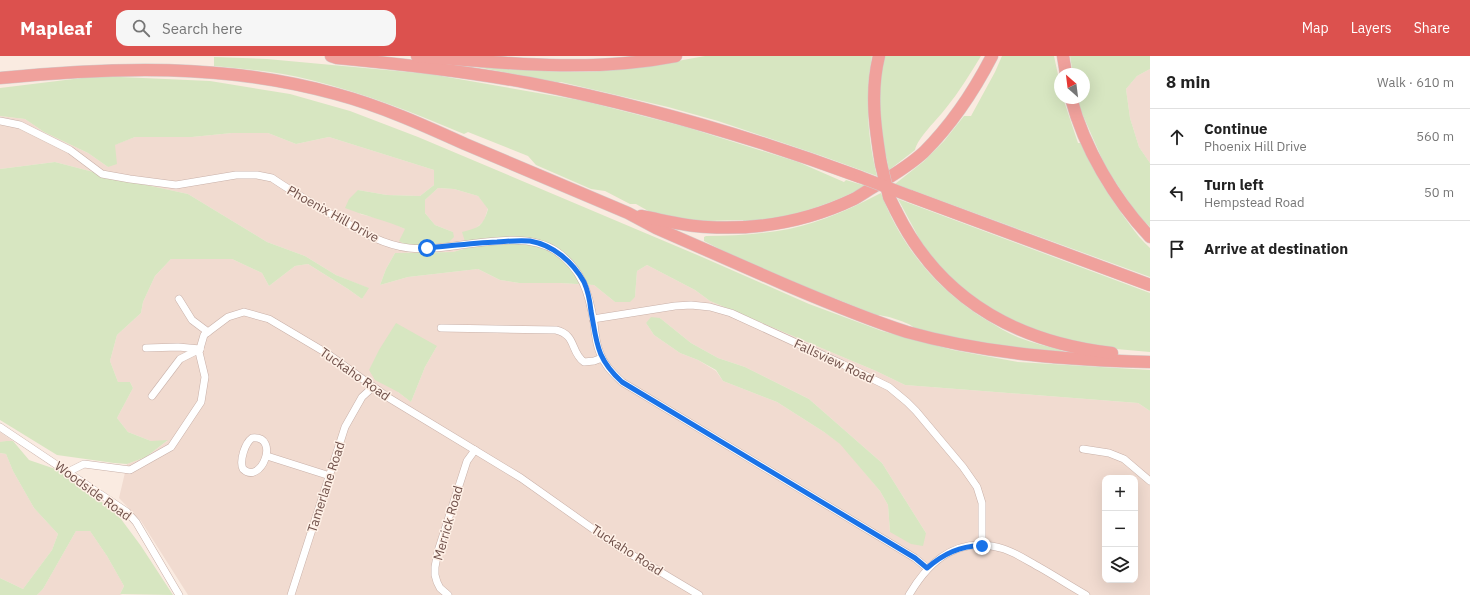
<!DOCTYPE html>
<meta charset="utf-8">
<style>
body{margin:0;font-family:"IBM Plex Sans",sans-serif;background:#f6f6f6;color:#222}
.controls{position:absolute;right:12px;bottom:12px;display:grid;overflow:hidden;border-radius:8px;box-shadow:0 4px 16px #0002}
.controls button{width:36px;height:36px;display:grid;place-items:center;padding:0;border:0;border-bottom:1px solid #e0e0e0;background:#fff;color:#222;font:20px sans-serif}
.compass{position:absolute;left:1054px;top:12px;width:36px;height:36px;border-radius:50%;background:#fff;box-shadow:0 4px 16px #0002;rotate:332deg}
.stop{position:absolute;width:12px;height:12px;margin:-9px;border:3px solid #1a73e8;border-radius:50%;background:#fff}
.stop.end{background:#1a73e8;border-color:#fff;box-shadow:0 1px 4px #0008}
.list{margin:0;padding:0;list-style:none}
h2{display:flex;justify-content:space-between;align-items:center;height:52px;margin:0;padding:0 16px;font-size:17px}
h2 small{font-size:13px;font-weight:400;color:#767676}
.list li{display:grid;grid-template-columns:26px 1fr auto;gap:12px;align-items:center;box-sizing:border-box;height:56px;padding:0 16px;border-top:1px solid #e0e0e0}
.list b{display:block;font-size:15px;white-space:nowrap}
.list p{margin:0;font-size:13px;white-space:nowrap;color:#767676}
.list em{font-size:13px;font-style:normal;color:#767676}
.icon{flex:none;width:22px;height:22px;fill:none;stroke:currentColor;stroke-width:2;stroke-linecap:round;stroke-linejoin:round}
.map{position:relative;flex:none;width:1150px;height:539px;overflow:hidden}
header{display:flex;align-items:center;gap:24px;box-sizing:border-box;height:56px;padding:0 20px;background:#dc514e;color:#fff}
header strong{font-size:19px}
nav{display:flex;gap:22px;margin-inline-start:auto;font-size:14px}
.search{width:280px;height:36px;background:#f6f6f6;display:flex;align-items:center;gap:10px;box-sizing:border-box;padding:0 14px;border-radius:12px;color:#767676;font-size:15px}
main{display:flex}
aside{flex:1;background:#fff}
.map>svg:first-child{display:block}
</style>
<header>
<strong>Mapleaf</strong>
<div class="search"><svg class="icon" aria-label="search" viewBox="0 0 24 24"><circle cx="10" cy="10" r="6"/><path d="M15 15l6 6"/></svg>Search here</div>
<nav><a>Map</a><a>Layers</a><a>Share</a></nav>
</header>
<main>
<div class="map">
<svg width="1150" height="539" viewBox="0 0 1150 539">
<rect width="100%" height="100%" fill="#faebe1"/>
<g fill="#f1dbd0" fill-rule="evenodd">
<polygon points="1150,13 1150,107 1139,91 1130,62 1126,33 1137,20"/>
<path d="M0,60L25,63L44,76L88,97L108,111L114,89L135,81H192L232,77H268L296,88L329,81L434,114V129L420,140L387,139L358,134L360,158L389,165L405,173L453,176L435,169L425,157V144L438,132L454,133L478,140L488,152L484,165L475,173L467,192L453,196L395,197L386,213L380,229L408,221L478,213L500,224L519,227H560L594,229L615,246L635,241L637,215L647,209L695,234L710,245L876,315L905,329L1138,347L1150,355V539H188L141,465L119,442L127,408L146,401L167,385H151L128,376L117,362L133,332L130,326H118L110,305L117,279L141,257L143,246L155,220L171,203H232L262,217L269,230L295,210L308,208L348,233L362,243L368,232L336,219L305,200L267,186L188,138L128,125L55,106L0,113ZM660,262L691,287L718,302L745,311L809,343L882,407L926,477L890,476L888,449L880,435L841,388L824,376L777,346L723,325L716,315L698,304L680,297L654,279L646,267ZM437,290L425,311L411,346L398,336ZM1105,422H1135V524H1105Z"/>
<polygon points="0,376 13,385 0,386"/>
<polygon points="0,397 6,398 13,415 34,452 58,478 52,494 23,533 0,522"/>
<polygon points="76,475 90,475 107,500 124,530 120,538 122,539 37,539 43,533"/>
</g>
<g fill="#d7e6c1">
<path d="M705,0H872C865,41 867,80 877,120L822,100L718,65L668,51L561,26H556L471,10H472C506,12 539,16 573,16C617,16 661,8 705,0Z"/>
<path d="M883,0H981C970,18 959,36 946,52C937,64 918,81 915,94L889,114L881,76L879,29Z"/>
<path d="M1002,0H1054L1060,28V42H1063L1078,87H1081C1093,116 1111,143 1130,169C1136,177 1142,185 1150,192V221L895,128L923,106L944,85L964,60H971L995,16Z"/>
<polygon points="1070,0 1150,0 1150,13 1137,20 1126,33 1130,62 1139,91 1150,107 1150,171 1137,158 1106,112 1078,48 1077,42 1084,42 1084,18 1073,18"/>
<path d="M214,1L267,3L430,18L584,45L686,71L798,106L844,126L846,124L866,130C826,151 790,161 745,167L743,164L706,165L677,162L650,156L636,148H630L605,135L591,133L536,109L528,100L468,76L464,78C414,57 364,37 311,24C280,16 247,13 214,10Z"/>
<path d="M98,20L210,25L290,38L350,55L418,81L702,201L809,248L882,275L953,294L1018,306L1150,314V355L1138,347L905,329L876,315L710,245L695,234L647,209L637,215L635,241L630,246H615L594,229L560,227H519L500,224L478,213L408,221L380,229L386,213L395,197L453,196L467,192L462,176C479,172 483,170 488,153L478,140L454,133L438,132L425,144V157L435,169L453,176L454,181L448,187L408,190L399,185L405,173C385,164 365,160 345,152L349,143L358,134L387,139L420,140L434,129V114L329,81L296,88L268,77H232L192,81H135L115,89L117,108L108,111L88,97L44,76L25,63L0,60V32Z"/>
<polygon points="55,106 128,125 188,138 267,186 305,200 336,219 369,232 362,243 348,233 308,208 295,210 269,230 262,217 232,203 171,203 155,220 143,246 141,257 117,279 110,305 118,326 130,326 133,332 117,362 128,376 151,385 168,384 146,401 127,408 114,407 57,399 0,364 0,113"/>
<path d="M881,137C901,191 938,235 988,265C998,271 1009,278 1020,282C1033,287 1047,290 1061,294L1065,297L975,286L916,273C909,266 885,259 876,259L834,242L831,243L743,205L704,185V181L706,180C733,180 762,178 789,173C822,166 852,152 881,137Z"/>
<polygon points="898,143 1150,237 1150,296 1105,292 1030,275 976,245 936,209 920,184"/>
<polygon points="651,261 660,262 691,287 718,302 745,311 809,343 882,407 926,477 923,490 911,488 890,476 888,449 880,435 840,388 824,376 777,346 723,325 716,314 698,304 680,297 654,279 646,267"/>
<polygon points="396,267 437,290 425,311 411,346 398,336 375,324 369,314 379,294"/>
<polygon points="6,385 13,385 29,404 64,416 118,459 141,490 173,539 120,538 124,530 107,500 90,475 76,475 43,533 37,539 0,539 0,522 23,533 52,494 58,478 34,452 13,415 6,398 0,397 0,386"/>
</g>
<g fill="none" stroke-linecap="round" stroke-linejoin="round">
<g stroke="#c9b1a9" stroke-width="8">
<g id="minor">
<path d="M0,65L20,69L70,94L102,118L130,123L176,129L236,119H257L272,122C291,135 310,146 329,157C354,171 380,189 409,192C452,197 519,170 556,195C582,213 589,237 594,267C595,278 596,288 600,297C604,309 613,317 622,326L915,502L927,512"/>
<polyline points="179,243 192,264 208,276"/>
<polyline points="593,263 675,250 691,249 710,251 731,257 842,308 889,331 907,346 916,355 963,411 977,431 982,447 982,490"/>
<path d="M441,272L556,274C577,279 570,296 584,306L594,305L602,302"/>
<polyline points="146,292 178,291 200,293"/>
<polyline points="152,340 180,303 200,293"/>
<polyline points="0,371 127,456 136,466 179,539"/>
<path d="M252,382C281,379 261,430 243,413C239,405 245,387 252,382Z"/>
<polyline points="1083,393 1109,397 1124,403 1150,425"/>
<polyline points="267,400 330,420"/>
<polyline points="68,416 84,408 130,414 171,391 201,346 205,321 199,296 204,279 228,261 244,256 269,263 328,298 389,342 521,422 617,490 699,539"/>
<polyline points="291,539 345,371 362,341 373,331"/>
<polyline points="448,539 440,532 437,526 435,519 435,511 438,495 467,405 475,394"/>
<path d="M909,539C930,503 959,479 1004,493C1016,497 1028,505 1039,511C1055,520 1070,530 1086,539"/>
</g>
</g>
<g stroke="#d4cac9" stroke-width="13">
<g id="motorway">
<path d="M331,0L337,2C401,8 465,15 529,27C642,49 752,81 860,121"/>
<path d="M417,0C504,7 590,17 676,0"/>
<path d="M879,0C870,36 875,72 881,108"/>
<polyline points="1063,0 1066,18"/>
<path d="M0,22C113,11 225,7 336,38C381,50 423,69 465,88C519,111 574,134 628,157L656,172C699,191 743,210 786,229C826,246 866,263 907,276C986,298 1068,304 1150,306"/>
<path d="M1071,42C1084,92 1115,144 1150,181"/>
<polyline points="910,140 1150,229"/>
<path d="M896,155C940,244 1016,286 1112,297"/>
<path d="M641,160C663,164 684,170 707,171C757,174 808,165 854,143C863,138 871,132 880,127C895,118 911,108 924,96C952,68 974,35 992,0"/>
</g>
</g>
<use href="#minor" stroke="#fff" stroke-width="7"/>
<use href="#motorway" stroke="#f0a19c" stroke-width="12"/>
<g stroke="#d4cac9" stroke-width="13" stroke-linecap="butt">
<g id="motorway-bridge">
<polyline points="881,108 889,141 896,155"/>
<polyline points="860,121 910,140"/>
</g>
</g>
<use href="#motorway-bridge" stroke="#f0a19c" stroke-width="12"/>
</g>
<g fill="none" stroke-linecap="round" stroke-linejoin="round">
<path stroke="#1a73e8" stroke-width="5" d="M427,192C450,190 473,187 497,186C508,185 519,184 530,185C553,189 573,206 584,226C588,235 590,246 591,255C597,287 596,302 622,326L915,502L927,512C943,498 960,489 982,490"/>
</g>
<g text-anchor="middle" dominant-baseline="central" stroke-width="3" stroke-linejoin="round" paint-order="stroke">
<g font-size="13" fill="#6f504a" stroke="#fef0e6">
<text transform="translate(333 158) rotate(29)">Phoenix Hill Drive</text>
<text transform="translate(834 305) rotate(25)">Fallsview Road</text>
<text transform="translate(355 318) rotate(35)">Tuckaho Road</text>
<text transform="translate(326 431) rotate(-72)">Tamerlane Road</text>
<text transform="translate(93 435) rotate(36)">Woodside Road</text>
<text transform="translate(448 467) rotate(-74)">Merrick Road</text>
<text transform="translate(627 494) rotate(33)">Tuckaho Road</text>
</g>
</g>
</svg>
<div class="controls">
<button>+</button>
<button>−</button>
<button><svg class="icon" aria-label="layers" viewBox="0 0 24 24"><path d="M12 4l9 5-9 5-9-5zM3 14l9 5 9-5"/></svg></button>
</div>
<svg class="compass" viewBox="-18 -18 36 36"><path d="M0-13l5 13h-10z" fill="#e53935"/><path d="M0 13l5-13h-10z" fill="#767676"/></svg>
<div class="stop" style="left:427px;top:192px"></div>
<div class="stop end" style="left:982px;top:490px"></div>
</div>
<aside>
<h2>8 min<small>Walk · 610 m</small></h2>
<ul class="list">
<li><svg class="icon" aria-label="ahead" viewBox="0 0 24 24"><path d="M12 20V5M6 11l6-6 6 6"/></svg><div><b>Continue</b><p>Phoenix Hill Drive</p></div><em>560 m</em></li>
<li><svg class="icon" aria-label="left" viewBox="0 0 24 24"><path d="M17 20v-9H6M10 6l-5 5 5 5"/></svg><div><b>Turn left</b><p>Hempstead Road</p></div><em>50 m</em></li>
<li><svg class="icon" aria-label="arrive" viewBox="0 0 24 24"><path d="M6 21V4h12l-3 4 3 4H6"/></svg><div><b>Arrive at destination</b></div></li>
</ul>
</aside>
</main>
